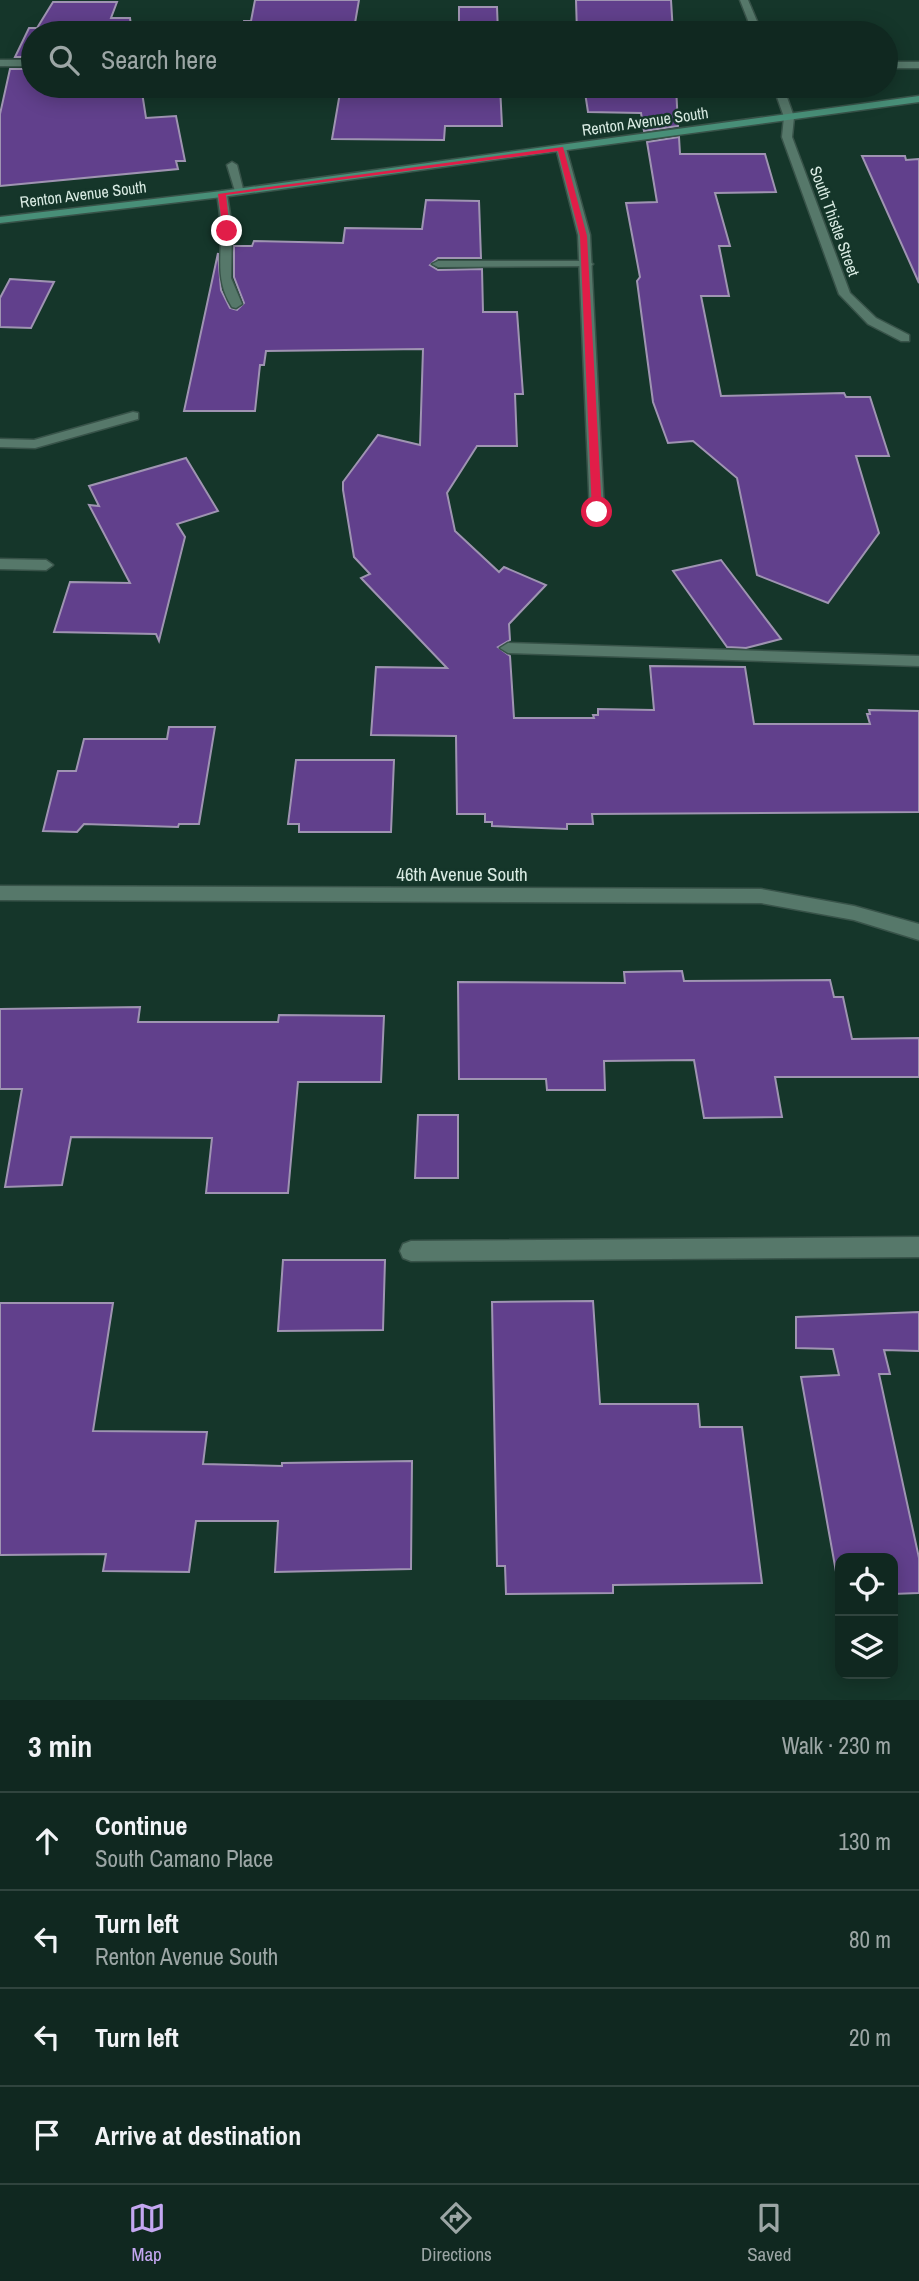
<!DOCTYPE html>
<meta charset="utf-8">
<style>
body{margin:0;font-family:"Archivo Narrow",sans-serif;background:#1e342d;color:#f1f3f6}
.controls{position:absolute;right:21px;bottom:21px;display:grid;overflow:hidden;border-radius:14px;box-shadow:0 4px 18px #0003}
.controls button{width:63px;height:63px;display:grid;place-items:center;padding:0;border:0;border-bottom:2px solid #30443e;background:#102820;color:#f1f3f6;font:35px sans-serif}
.stop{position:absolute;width:21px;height:21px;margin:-16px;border:5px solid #e11d48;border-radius:50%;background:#fff}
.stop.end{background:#e11d48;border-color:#fff;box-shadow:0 2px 7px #0008}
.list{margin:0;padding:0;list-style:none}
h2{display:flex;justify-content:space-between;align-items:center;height:91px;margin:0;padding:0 28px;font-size:30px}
h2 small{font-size:23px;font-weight:400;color:#9ca6a5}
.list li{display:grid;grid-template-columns:46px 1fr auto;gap:21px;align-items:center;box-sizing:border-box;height:98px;padding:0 28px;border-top:2px solid #30443e}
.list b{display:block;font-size:26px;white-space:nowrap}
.list p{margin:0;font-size:23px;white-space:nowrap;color:#9ca6a5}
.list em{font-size:23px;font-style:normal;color:#9ca6a5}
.icon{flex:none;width:38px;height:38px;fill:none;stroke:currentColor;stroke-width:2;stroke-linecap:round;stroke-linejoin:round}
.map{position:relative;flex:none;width:919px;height:1700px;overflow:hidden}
.search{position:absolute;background:#102820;box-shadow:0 4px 18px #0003;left:21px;right:21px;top:21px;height:77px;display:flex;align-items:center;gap:18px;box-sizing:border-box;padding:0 24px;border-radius:38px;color:#9ca6a5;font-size:26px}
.sheet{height:483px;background:#102820}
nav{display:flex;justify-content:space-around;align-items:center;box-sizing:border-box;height:98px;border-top:2px solid #30443e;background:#102820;font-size:19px;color:#9ca6a5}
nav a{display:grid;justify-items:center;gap:4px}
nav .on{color:#c4a7f1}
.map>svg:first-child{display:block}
</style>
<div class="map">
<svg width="919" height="1700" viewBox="0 0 919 1700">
<rect width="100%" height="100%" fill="#15362a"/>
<g fill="#61408c" stroke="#9f94b2" stroke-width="2">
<polygon points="255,0 359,0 355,23 459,22 459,7 497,7 498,33 241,33 244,21 251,21"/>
<polygon points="576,0 671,0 673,33 577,33"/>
<polygon points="53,2 117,2 111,18 130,18 132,33 33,33 33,57 15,57 29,28 37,28"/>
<polygon points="10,69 33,69 33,86 141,86 146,118 176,116 185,161 176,161 178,169 0,186 0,114"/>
<polygon points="231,86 500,86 502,126 445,126 444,140 332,139 341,87"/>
<polygon points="584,86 676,86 678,126 644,131 641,113 588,112"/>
<polygon points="679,137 680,154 765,154 776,192 715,193 730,246 719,246 729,296 701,296 721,396 844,393 846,397 870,397 889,456 856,456 879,533 828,603 757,575 737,478 693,441 668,443 653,402 637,281 640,277 626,203 657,202 647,142"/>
<polygon points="862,156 905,156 906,160 919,159 919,283"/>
<polygon points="426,200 479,201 481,258 438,258 430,265 438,270 482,269 483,312 517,312 523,394 515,394 517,446 477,446 447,493 455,531 499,572 504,567 546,585 509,624 510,640 498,647 510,656 514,718 594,718 593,715 598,715 598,709 654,710 650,666 745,667 754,724 870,724 867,714 870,714 869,710 919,711 919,812 592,814 593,824 567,824 567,829 492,826 492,822 485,822 485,814 457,814 456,736 371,735 376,667 447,668 361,578 370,574 354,557 343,490 343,482 378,435 420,445 423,349 266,351 264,365 260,365 255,411 184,411 218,253 221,290 230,308 237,310 244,303 234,277 234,246 252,246 254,241 343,243 345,228 422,229"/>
<polygon points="10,279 54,282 31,328 0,327 0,298"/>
<polygon points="186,458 218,511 177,524 185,537 159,641 156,634 54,632 70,582 130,583 89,505 99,506 89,486"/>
<polygon points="721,560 781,639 746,648 727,647 673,571"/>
<polygon points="169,727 215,727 199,824 179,824 178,827 84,824 77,832 43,831 58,771 76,771 84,739 167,739"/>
<polygon points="296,760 394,760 391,832 299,832 299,824 288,824"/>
<polygon points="682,971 684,981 830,980 834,997 843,997 852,1039 919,1038 919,1077 775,1077 782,1117 704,1118 694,1060 604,1061 605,1090 547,1090 546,1079 459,1079 458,982 625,983 624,972"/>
<polygon points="140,1007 138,1022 278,1022 279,1015 384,1016 381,1082 298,1082 288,1193 206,1193 212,1138 71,1137 62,1185 5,1187 22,1089 0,1089 0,1009"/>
<polygon points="418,1115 458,1115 458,1178 415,1178"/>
<polygon points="283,1260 385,1260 383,1330 278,1331"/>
<polygon points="593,1301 600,1404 698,1404 700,1427 742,1427 762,1583 613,1585 613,1593 506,1594 505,1566 497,1566 492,1302"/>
<polygon points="0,1303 113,1303 93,1431 207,1432 203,1464 282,1466 282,1463 412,1461 411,1569 275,1572 278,1521 196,1521 189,1572 103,1571 106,1554 0,1555"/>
<polygon points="919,1312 919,1351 884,1350 890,1374 879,1374 919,1558 919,1593 893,1594 893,1558 840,1558 840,1594 801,1377 839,1375 833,1349 796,1348 796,1317"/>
</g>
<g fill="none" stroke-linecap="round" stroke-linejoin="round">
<g stroke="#385349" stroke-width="3">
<g id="lane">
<polygon points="232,162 237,165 244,193 235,191 227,165"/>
<path d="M222,191L227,194L232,228L231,278L242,304L236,308L232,307C216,282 221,260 221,232C221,219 219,207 217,194Z"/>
<polygon points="587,261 593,264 591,266 438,267 432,264 438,261"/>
<polygon points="133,412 138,413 138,419 35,448 0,447 0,439 34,440"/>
<polygon points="0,559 46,560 53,565 46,570 0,569"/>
<polygon points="508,643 919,656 919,666 508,653 500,648"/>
<polygon points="919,1237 919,1257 411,1261 403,1258 400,1251 403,1244 411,1241"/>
</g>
</g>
<g stroke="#385349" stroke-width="3">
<g id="street">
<polygon points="740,0 748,0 762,33 753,33"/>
<rect x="0" y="60" width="33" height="6"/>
<rect x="886" y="62" width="33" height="6"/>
<polygon points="773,86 783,86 794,117 792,137 850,293 876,318 909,335 909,341 901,341 868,324 839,294 782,137 784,117"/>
<polygon points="561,145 566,148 590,235 604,512 597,516 590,512 578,235 556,148"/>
<polygon points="0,886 761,889 854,906 919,924 919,940 854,920 761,903 0,900"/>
</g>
</g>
<g stroke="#385349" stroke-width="3">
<polygon id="secondary" points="919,96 919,102 222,197 0,223 0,217 222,191"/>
</g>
<use href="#lane" fill="#56786a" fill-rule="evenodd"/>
<use href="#street" fill="#56786a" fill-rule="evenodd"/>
<use href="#secondary" fill="#488f78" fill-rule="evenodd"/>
</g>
<polygon fill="#e11d48" points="563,147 587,236 602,512 597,515 592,512 580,236 558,151 226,195 230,231 227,233 223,231 218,194"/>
<g text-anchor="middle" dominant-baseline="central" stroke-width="5" stroke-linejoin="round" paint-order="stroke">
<g font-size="16" fill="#d9ebe3" stroke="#15362a">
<text transform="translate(645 121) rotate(-8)">Renton Avenue South</text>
<text transform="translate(83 194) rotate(-7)">Renton Avenue South</text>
<text transform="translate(835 221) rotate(70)">South Thistle Street</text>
</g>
<g font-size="19" fill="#d9ebe3" stroke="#15362a">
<text x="462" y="874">46th Avenue South</text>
</g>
</g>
</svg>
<div class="controls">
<button><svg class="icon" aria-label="locate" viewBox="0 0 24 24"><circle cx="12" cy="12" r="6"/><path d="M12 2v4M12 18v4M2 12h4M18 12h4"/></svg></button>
<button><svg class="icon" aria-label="layers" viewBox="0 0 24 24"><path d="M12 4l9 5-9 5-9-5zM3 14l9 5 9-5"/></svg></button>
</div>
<div class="stop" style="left:597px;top:512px"></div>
<div class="stop end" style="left:227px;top:231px"></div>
<div class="search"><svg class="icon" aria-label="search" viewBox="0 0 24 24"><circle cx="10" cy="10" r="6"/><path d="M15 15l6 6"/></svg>Search here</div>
</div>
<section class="sheet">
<h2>3 min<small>Walk · 230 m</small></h2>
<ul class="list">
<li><svg class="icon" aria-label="ahead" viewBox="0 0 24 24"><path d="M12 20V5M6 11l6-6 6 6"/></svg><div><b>Continue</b><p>South Camano Place</p></div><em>130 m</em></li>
<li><svg class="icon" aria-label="left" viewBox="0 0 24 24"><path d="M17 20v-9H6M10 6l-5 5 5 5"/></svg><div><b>Turn left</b><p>Renton Avenue South</p></div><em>80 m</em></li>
<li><svg class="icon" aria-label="left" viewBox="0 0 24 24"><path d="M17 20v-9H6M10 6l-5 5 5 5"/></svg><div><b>Turn left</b></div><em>20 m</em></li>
<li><svg class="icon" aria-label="arrive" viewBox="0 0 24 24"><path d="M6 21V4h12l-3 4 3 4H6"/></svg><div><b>Arrive at destination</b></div></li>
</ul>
</section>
<nav>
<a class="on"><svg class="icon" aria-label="map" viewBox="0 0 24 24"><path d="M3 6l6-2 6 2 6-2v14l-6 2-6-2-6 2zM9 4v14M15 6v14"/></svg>Map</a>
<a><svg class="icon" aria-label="directions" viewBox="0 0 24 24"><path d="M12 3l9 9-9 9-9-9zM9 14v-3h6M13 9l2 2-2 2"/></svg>Directions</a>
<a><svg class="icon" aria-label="saved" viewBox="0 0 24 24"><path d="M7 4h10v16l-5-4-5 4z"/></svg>Saved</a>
</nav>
